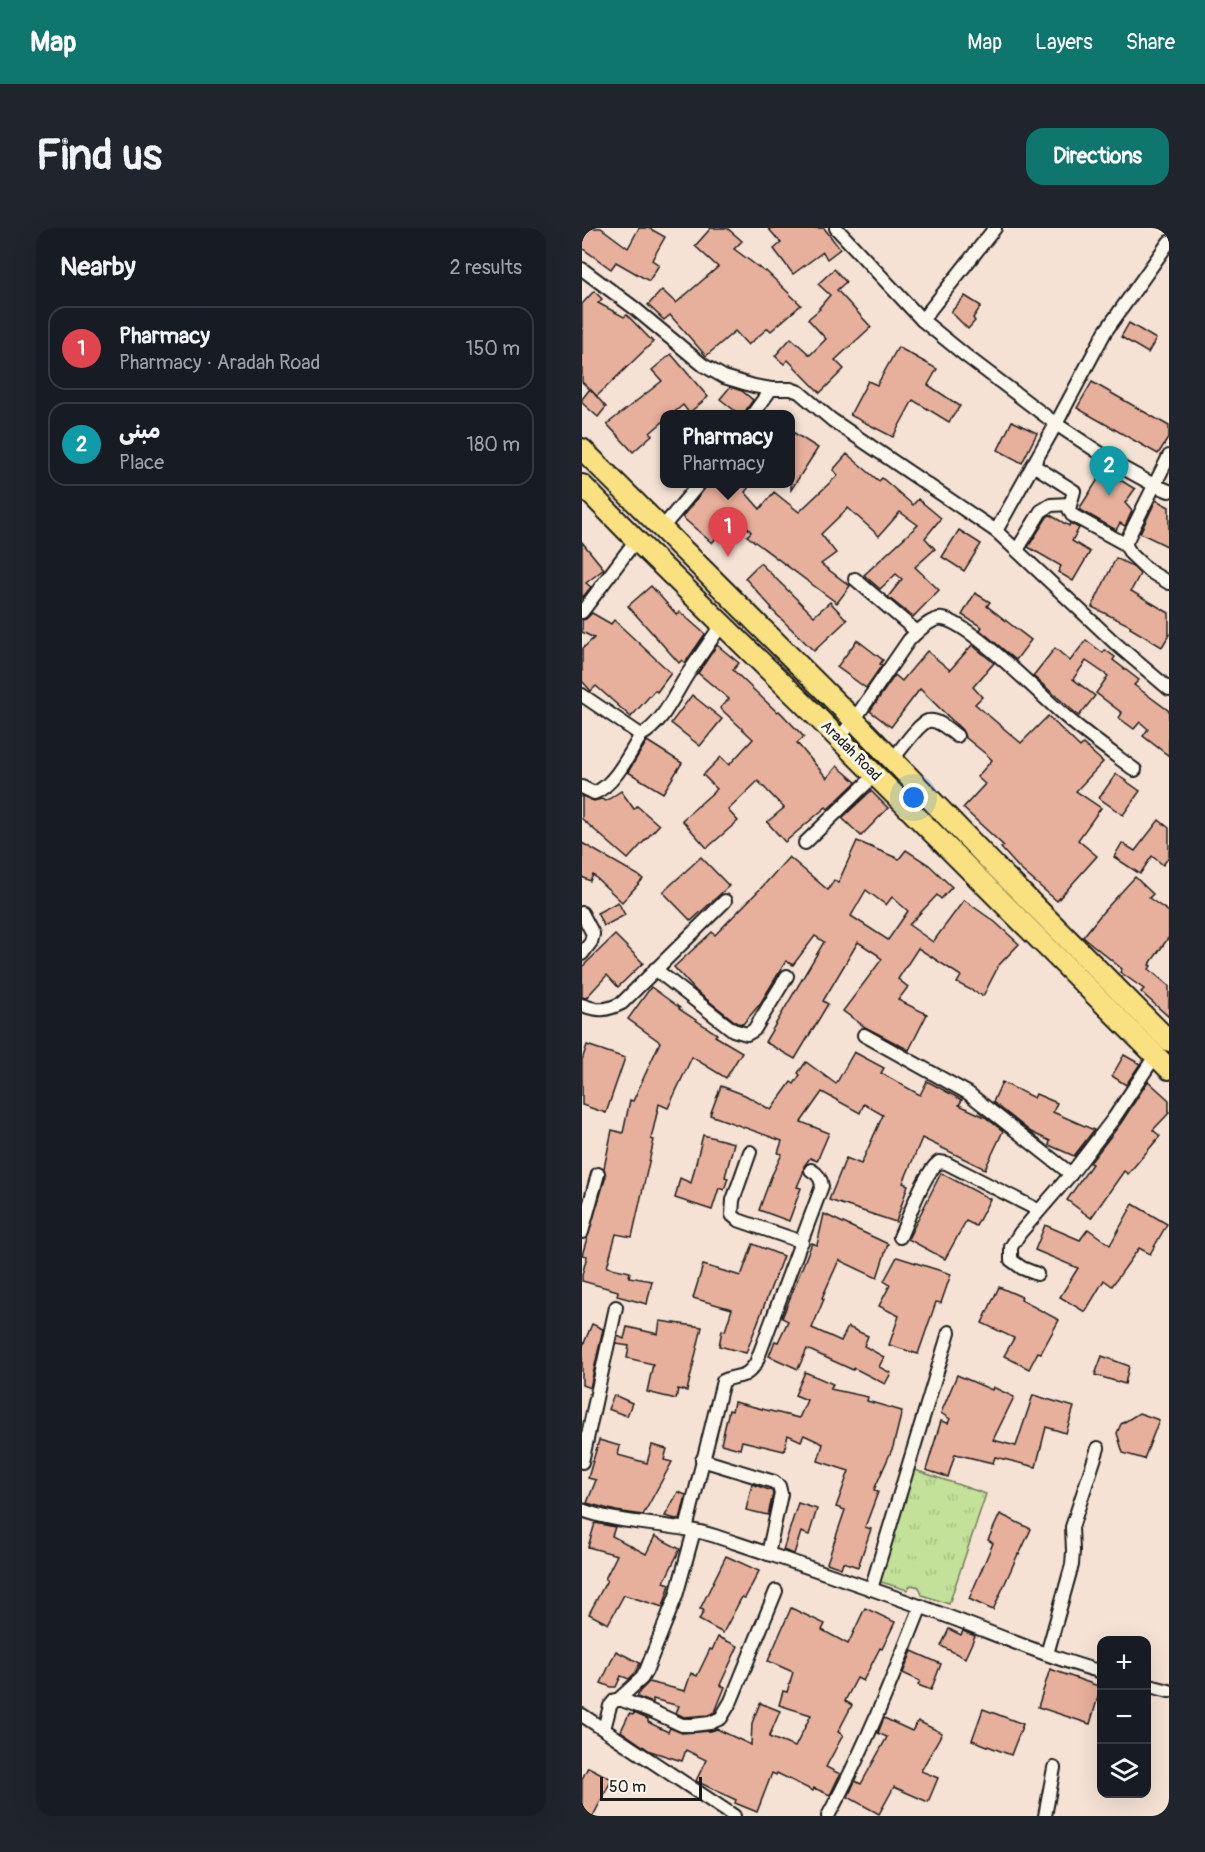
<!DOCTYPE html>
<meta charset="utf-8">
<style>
body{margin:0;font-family:Pangolin,"Playpen Sans Arabic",sans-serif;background:#20242c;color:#f1f3f6}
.controls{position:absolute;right:18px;bottom:18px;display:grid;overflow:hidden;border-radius:12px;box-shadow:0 6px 24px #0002}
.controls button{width:54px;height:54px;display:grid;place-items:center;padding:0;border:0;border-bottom:2px solid #363941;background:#171b24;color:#f1f3f6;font:30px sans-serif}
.scale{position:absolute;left:18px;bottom:15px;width:102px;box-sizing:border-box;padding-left:6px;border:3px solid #1c1c1c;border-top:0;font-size:16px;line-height:21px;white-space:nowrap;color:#1c1c1c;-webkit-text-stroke:4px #fbf7ec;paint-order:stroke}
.you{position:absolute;left:332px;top:570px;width:21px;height:21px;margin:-15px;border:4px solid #fff;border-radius:50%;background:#1a73e8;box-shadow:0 0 0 9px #1a73e833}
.badge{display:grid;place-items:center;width:39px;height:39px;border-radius:50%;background:#0f766e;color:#fff;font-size:20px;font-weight:700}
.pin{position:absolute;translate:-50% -50px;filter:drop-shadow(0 2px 3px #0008)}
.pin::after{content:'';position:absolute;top:32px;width:21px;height:18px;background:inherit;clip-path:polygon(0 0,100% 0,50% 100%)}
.popup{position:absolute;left:78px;top:182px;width:135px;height:78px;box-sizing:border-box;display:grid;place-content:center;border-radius:12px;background:#171b24;filter:drop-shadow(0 2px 4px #0005);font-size:20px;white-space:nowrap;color:#9ea1a6}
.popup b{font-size:22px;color:#f1f3f6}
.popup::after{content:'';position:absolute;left:50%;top:100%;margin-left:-12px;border:12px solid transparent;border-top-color:#171b24}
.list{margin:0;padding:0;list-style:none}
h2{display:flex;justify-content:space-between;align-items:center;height:78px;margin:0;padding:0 24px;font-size:26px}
h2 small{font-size:20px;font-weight:400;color:#9ea1a6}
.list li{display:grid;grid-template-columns:39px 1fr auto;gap:18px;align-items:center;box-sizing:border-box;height:84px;margin:0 12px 12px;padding:0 12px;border:2px solid #363941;border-radius:18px}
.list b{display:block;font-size:22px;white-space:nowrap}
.list p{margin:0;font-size:20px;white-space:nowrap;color:#9ea1a6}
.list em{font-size:20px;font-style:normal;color:#9ea1a6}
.icon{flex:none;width:33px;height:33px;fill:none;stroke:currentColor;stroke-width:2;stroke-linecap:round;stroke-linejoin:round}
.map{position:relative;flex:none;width:587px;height:1588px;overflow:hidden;border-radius:18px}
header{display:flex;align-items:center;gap:36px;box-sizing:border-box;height:84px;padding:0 30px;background:#0f766e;color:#fff}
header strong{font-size:28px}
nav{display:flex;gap:33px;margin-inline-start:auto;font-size:21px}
.intro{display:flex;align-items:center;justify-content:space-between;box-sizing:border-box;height:144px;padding:0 36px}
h1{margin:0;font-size:42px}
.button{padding:15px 27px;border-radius:18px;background:#0f766e;color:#fff;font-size:21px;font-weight:700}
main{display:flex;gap:36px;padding:0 36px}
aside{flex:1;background:#171b24;border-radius:18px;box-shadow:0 6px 24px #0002}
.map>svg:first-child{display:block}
</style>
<header>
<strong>Map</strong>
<nav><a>Map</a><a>Layers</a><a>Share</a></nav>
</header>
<div class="intro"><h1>Find us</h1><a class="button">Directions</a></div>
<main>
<aside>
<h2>Nearby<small>2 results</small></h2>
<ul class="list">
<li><span class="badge" style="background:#e0444e">1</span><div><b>Pharmacy</b><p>Pharmacy · Aradah Road</p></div><em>150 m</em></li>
<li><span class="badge" style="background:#0f9aa8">2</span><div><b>مبنى</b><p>Place</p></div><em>180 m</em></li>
</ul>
</aside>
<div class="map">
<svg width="587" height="1588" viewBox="0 0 587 1588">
<defs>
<pattern id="grass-tufts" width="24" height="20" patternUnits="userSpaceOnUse" patternTransform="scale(1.5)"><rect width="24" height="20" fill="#c3e199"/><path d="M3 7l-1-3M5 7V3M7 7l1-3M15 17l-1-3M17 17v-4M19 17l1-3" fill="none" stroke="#a7c083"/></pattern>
</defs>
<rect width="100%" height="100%" fill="#f5e2d4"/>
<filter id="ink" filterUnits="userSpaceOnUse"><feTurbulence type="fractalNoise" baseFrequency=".0167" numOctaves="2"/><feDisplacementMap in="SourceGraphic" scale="12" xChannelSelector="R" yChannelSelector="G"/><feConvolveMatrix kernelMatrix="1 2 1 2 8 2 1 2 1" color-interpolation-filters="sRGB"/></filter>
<g filter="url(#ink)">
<polygon fill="url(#grass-tufts)" stroke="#707e5a" stroke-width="1.5" points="330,1241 404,1266 367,1376 340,1367 337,1359 329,1357 325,1362 296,1353"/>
<g fill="#e7b09c" stroke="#1c1c1c" stroke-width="1.5" fill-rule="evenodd">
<polygon points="0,0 19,0 46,20 57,0 67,0 83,9 70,32 77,37 67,53 34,34 29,41 0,20"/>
<polygon points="129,0 145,0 160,13 152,21 183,44 184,43 219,77 189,103 186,100 166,117 153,103 124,128 88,87 82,92 66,77 80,62 94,75 136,39 113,18"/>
<polygon points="186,0 242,0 258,21 245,31 241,24 211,46 192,21 199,15"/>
<polygon points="252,41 264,54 255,62 289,99 253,132 262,141 238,165 206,132 202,136 193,128 209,110 228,127 244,111 226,91 238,81 237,80 248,67 236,56"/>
<polygon points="12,63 20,71 16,75 42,89 45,87 71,114 15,168 0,154 0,76"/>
<polygon points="383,68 399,78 391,90 393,93 386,101 369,84"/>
<polygon points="547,95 574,111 566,125 539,109"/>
<polygon points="316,119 355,141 346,157 378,178 367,194 331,172 311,209 268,187 286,153 295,157"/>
<polygon points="89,126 126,169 107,185 101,177 90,186 83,186 83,192 68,205 70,207 51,224 25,196 80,153 70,142"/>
<polygon points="510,154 587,198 587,209 576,226 495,180"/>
<polygon points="148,159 160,163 171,172 164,182 163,186 157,186 138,171"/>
<polygon points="8,161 24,179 16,189 0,175 0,171"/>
<polygon points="430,193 455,205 440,235 416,222"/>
<polygon points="209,203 236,220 209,262"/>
<polygon points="265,226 297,253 300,250 331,277 336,271 359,290 343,310 353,321 333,339 357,362 331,389 306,369 320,351 314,346 298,361 282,347 336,297 318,284 297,308 266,280 239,306 254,325 239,336 268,358 255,375 165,308 169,304 154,286 130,315 100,289 127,255 170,255 163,264 178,281 192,264 217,284 256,247 251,242"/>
<polygon points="522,242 553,261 543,275 550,283 543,298 538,295 534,302 497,281"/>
<polygon points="574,272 587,279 587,319 558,305"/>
<polygon points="468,287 487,298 488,295 497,300 490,313 508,324 491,353 476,344 479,338 446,319 465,289"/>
<polygon points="377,302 399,316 382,343 360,329"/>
<polygon points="0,314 22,341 4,355 9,359 0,370"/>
<polygon points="534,330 550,338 558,346 549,363 587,385 587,407 580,419 548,400 549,398 510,379"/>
<polygon points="178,335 232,388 248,374 265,392 232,423 189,381 190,380 163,350"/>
<polygon points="69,358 95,387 98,384 123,406 103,435 100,432 97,435 46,378"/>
<polygon points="393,365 408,374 405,378 449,412 434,432 398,402 400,399 380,387"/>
<polygon points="10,385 29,396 32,392 89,445 75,464 73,462 49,489 14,458 9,463 0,453 0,421 12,410 0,404 0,392 4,391"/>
<polygon points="275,412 301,432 298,436 300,437 284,460 255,439"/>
<polygon points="504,412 521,425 523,422 533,429 531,432 557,452 552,457 587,483 587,528 561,508 566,501 558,494 552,501 537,490 540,485 514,465 526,448 504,433 491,451 513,468 497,488 451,448 473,420 488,433"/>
<polygon points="135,417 157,435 151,442 195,484 197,483 222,509 215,515 245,550 255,538 274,554 246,581 244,579 203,614 185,594 202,580 176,553 146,582 156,593 125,620 100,592 135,561 121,547 139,529 147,537 171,511 138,480 147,471 116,445"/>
<polygon points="390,417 412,435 391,459 400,469 393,476 439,515 466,488 498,519 501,516 521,534 494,563 519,580 496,612 515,628 475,673 438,641 419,620 422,618 381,580 403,556 395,549 410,532 405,527 383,509 380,502 338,461 309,499 288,483 313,447 320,453 345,423 368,442"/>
<polygon points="110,467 140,491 118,518 89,495"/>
<polygon points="65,513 100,535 81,565 46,544"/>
<polygon points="534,546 558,563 541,587 517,570"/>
<polygon points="39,563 52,581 55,578 77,597 46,631 0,591 0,568 12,573 19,571 24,573"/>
<polygon points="289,563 306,580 279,608 260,590"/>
<polygon points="577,592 587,600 587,629 581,637 570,628 558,646 532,629 540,615 553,623"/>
<path d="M275,613L317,631L324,622L347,637L370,659L359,671L355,667L327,697L351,714L382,672L413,694L437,716L417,737L401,768L375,755L379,748L336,720L316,751L326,759L316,772L345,786L327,822L283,799L261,783L300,731L296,728V727L276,714L241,773L246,776L213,831L183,814L242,714L233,708L211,737L204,733L178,776L161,796L155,795L114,763L92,739L130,704L133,707L181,658L207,629L246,662L252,652L256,655ZM284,662L304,677L310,669L326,683L306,712L269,688Z"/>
<polygon points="0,615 56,647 61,651 40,674 11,647 8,653 0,649"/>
<polygon points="119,629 147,658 109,693 81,664"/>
<polygon points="553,649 571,666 567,670 587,684 587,709 567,737 569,738 567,741 587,758 587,789 559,764 562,761 538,744 540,741 501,709 520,685"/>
<polygon points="36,674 43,687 22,698 15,685"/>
<polygon points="33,707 61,735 36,759 25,747 4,770 0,769 0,739"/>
<polygon points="69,759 98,780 97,781 135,806 133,808 160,824 144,850 110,829 86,880 77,876 69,911 72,912 50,1009 34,1006 25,1039 48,1044 47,1049 70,1053 65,1076 35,1068 36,1063 0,1053 0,1047 5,1028 0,1027 24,948 22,940 30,902 41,905 48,872 51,873 78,814 46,791"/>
<polygon points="5,817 43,830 24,885 0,877 0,832"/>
<polygon points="272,824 302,840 299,845 338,867 345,853 380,872 377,877 403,889 421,903 403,941 340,910 321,955 326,957 314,994 247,972 264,930 279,936 301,887 282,876 278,885 240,864 219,894 247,905 235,933 228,930 222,938 221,945 215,959 219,960 207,993 177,982 189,949 200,926 196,925 200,913 128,887 139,858 163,867 189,882 209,854 212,856 218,847 216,845 224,834 254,856"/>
<polygon points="542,827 558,836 544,857 530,848"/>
<polygon points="566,853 587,872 587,885 571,902 578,908 546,946 542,943 509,990 485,972 510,936 508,935 539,895"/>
<polygon points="420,854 452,870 454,866 475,875 471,884 512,902 492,928 467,917 468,913 449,904 411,874"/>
<polygon points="121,907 152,915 143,949 146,950 142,962 137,960 130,982 93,970 98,950 109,955"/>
<polygon points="359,945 408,971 394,998 384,993 363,1031 326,1011"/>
<polygon points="551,976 585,996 568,1026 557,1020 530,1058 522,1052 503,1084 478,1069 496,1040 453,1022 463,997 498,1012 506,1001 528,1017"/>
<polygon points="242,986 306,1016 295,1050 257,1032 240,1070 242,1071 230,1100 259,1113 266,1099 286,1108 282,1118 302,1129 297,1139 309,1145 303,1156 272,1140 271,1142 225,1121 216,1141 187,1128 193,1113 196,1114 206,1093 200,1090 230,1015 235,1017"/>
<polygon points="171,1016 201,1028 164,1125 137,1118 140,1102 143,1103 150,1081 111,1070 121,1037 159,1048"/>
<polygon points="315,1029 369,1046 359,1075 354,1074 336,1126 307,1117 317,1088 297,1078 308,1057 302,1053"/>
<polygon points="417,1059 440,1069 439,1072 477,1092 459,1125 456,1124 447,1141 422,1128 432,1110 400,1095"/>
<polygon points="78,1093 120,1099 105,1163 96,1161 94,1171 65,1164 71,1136 45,1130 47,1118 34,1116 36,1108 42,1111 45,1099 76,1106"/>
<polygon points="10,1096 21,1101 8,1160 0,1157 0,1120"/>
<polygon points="520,1128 547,1138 543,1156 513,1147"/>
<polygon points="223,1144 251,1156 248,1161 286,1169 285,1173 320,1183 311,1219 292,1262 296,1264 283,1299 289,1301 276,1339 261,1334 259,1340 245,1335 263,1282 254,1279 267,1243 236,1233 241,1216 222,1207 219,1213 206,1207 202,1223 160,1213 158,1221 139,1216 147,1182 150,1183 152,1174 217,1190 225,1172 213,1167"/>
<polygon points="375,1147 410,1162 411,1159 432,1169 411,1212 434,1218 451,1167 492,1179 484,1205 464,1199 454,1239 413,1229 411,1235 373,1226 366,1249 344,1242 359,1193 366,1195 368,1191 359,1185"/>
<polygon points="32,1167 50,1175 45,1188 26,1181"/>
<polygon points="557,1185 577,1192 562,1231 541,1225 535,1205 539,1196"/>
<polygon points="17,1212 38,1218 36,1227 65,1235 70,1217 85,1221 82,1232 90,1234 61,1287 34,1283 5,1275 14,1252 6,1250"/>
<polygon points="170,1256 190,1263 191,1266 186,1287 164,1282"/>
<polygon points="96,1264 104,1267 98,1292 83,1288"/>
<polygon points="216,1275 235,1281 227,1307 219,1304 212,1326 201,1322"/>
<polygon points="418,1286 449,1301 437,1327 436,1326 411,1382 387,1371 411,1315 406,1312"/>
<polygon points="13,1295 33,1299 30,1308 64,1326 73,1308 98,1321 82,1354 88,1356 81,1379 42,1367 26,1396 7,1386 25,1352 23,1351 35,1327 6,1319"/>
<polygon points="144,1328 177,1343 163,1370 160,1369 141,1405 117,1392 122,1382 118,1381"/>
<polygon points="209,1380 243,1396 240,1402 266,1416 283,1380 313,1394 300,1421 298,1420 281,1453 275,1450 263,1473 270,1477 256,1504 261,1507 244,1539 258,1546 248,1567 232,1560 231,1563 195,1545 194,1547 190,1545 175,1584 153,1575 154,1572 114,1553 124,1532 104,1522 100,1533 68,1523 39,1503 47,1486 51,1487 52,1485 66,1491 66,1494 86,1504 88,1500 100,1505 129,1503 135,1501 169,1517 170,1495 178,1475 198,1483 187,1509 213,1519 229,1487 197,1477 201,1463 205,1464 211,1444 186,1433"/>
<polygon points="367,1401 379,1407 381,1403 393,1408 383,1430 359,1418"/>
<polygon points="136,1409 156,1418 138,1457 143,1459 133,1484 126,1487 102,1489 94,1485 97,1478 71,1471 71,1475 55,1469 58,1463 67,1454 103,1463 109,1445 115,1448 128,1421 130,1422"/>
<polygon points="34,1423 58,1435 53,1445 47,1451 39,1448 34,1459 29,1459 19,1455"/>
<polygon points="330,1423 359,1436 349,1462 336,1457 338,1453 321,1445"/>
<polygon points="468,1441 519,1459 508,1496 456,1479"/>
<polygon points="401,1481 441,1496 429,1527 390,1512"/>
<polygon points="302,1490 330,1503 336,1493 360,1505 339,1543 356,1550 346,1574 312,1559 297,1586 266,1569 273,1553 279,1556 305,1509 296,1505"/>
<polygon points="6,1539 30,1551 11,1588 0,1588 0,1551"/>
</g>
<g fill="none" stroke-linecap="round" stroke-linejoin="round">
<g stroke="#1c1c1c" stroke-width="16">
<g id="minor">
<polyline points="254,0 340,92 383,127 474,196 539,239 572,257 587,263"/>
<polyline points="0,41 51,79 121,137 142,149 172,158 189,161 209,161 217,164 250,192 414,303 533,415 587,461"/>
<polyline points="340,92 413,0"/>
<polyline points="171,186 189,161"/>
<polyline points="451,237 492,263 487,281 490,287 543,316 549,326 567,343 587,355"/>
<polyline points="80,300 117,256"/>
<polyline points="414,303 474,196 523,104 587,14"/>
<polyline points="543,316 587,228"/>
<polyline points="435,322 459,283 469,277 488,276"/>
<polyline points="273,351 335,404"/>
<polyline points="0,384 54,312"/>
<polyline points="0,467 59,507"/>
<path d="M257,510L272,492L327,412C335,404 350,389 361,391C388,395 459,468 483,488C505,507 529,524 553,542"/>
<path d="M310,532C318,523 336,496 346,493C357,491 368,503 375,508"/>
<path d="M0,559L12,565C32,558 48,525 59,507C81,496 94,463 107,444C118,428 129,412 140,396"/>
<polyline points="223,615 293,547"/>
<polyline points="0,685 11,706 9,714 0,726"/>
<polyline points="73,741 151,802 165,806 172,802 205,748"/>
<path d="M0,777C16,783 24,783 40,775L143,673"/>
<polyline points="282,807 386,865 489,946"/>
<polyline points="168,924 151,972 150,987 156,992 220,1014"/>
<polyline points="0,1004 16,946"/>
<path d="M318,1009C327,989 341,946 357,934L364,935L456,982"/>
<polyline points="455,1046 440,1040 429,1032 429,1019 438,1005 489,946 532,890 573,828"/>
<polyline points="120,1232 192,1254 197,1258 199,1266 186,1326"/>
<polyline points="0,1234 34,1079"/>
<path d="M0,1282C43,1298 90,1294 133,1308C202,1331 272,1354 340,1379C400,1400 458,1427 520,1444"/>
<path d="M104,1301L141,1153C157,1145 162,1153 174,1135L240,958C239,950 236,946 229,942"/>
<polyline points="289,1361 367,1104"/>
<polyline points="465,1426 490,1337 491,1323 490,1299 516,1220"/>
<polyline points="564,1457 587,1463"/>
<polyline points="36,1472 60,1450 64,1443 94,1368 112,1303"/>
<polyline points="0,1487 152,1588"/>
<polyline points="22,1501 28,1478 33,1472 40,1472 67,1482 100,1497 111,1497 128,1495 139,1490 149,1473 194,1363"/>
<path d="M246,1588C283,1521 311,1449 339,1378"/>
<polyline points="463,1588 472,1540"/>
</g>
</g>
<g stroke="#1c1c1c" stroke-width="24">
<g id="primary">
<polyline points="0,221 272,492 412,637 587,813"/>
<polyline points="0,257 54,312 229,483 587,841"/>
</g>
</g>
<use href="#minor" stroke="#fbf7ec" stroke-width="12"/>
<use href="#primary" stroke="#f9e181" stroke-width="20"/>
</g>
</g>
<g text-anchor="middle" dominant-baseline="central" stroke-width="6" stroke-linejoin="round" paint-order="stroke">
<g font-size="15" fill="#1c1c1c" stroke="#fbf7ec">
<text transform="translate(269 523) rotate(45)">Aradah Road</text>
</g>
</g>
</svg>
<div class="controls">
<button>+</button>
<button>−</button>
<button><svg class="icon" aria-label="layers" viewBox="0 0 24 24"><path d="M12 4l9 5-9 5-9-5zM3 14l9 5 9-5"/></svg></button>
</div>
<div class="scale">50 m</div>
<div class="you"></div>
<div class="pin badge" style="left:146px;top:329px;background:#e0444e">1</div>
<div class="popup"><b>Pharmacy</b>Pharmacy</div>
<div class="pin badge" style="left:527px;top:268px;background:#0f9aa8">2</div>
</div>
</main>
